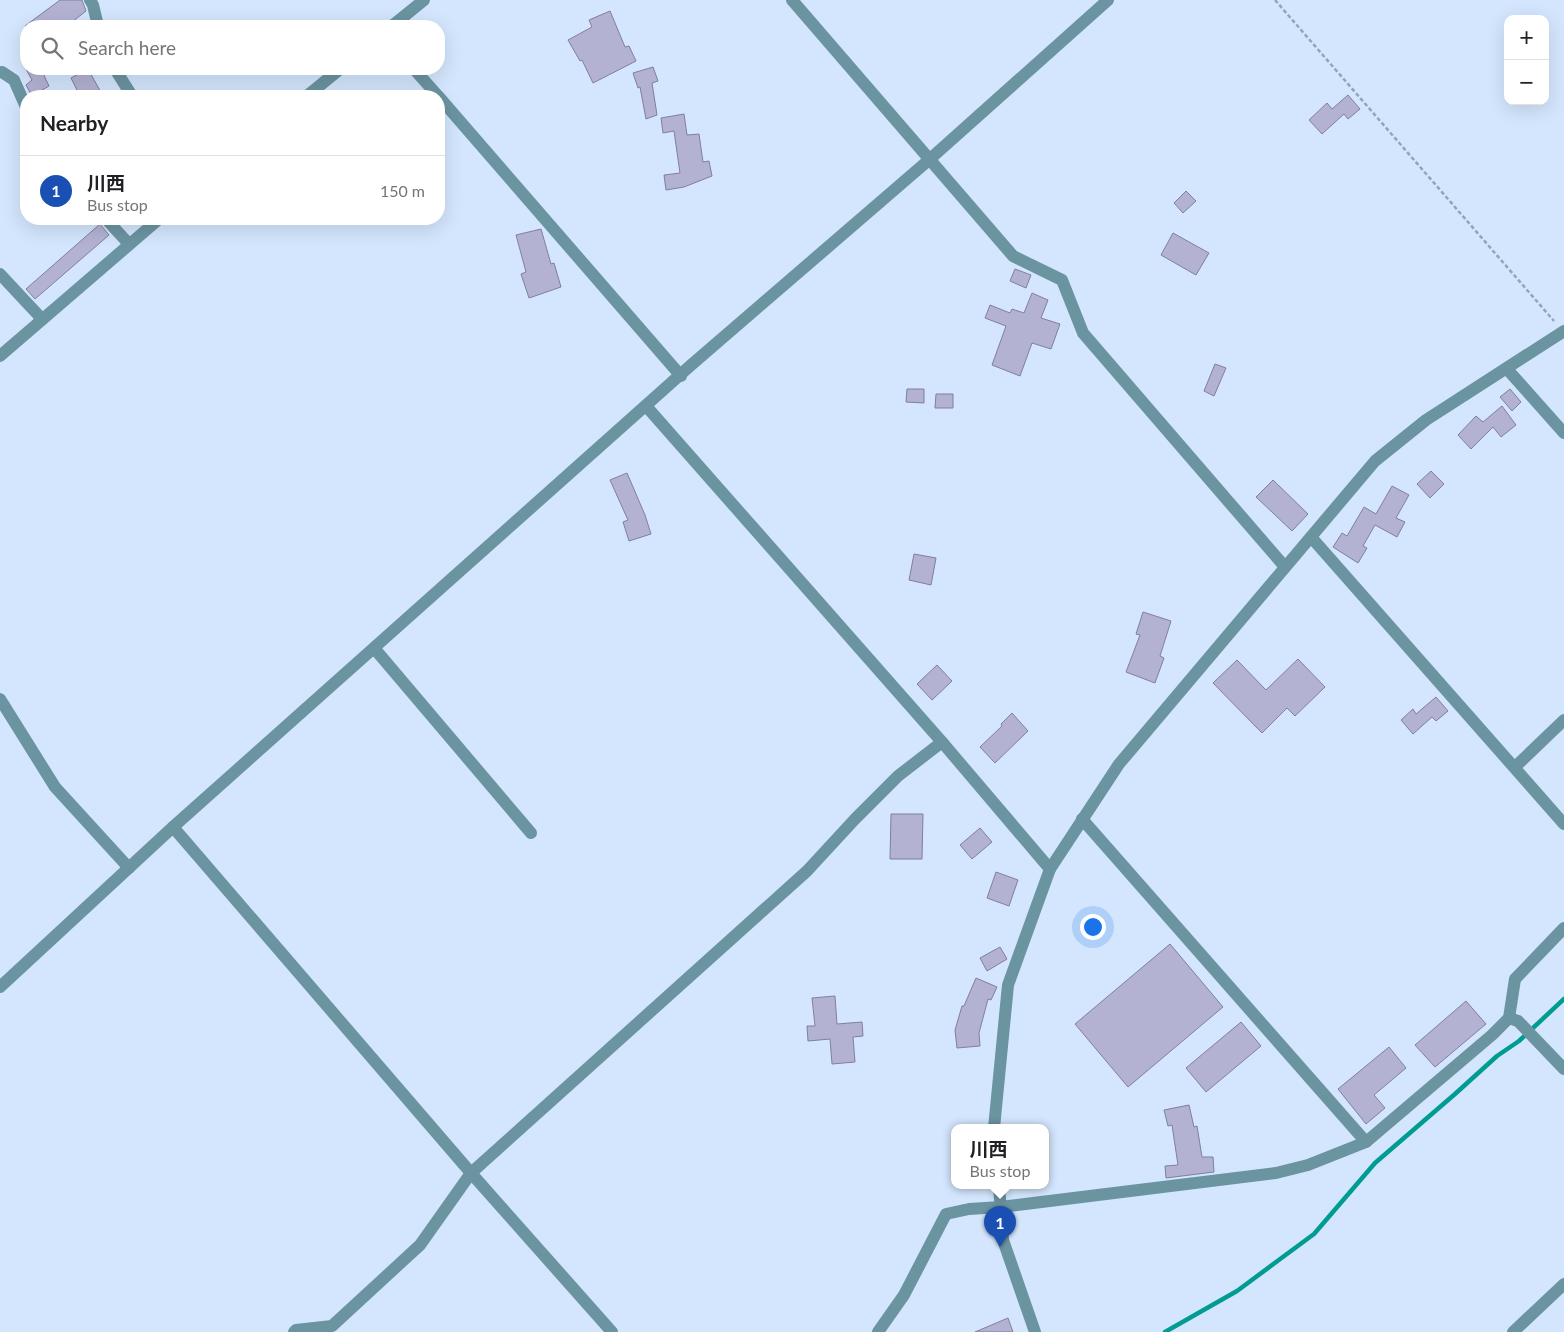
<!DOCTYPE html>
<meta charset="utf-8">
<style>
body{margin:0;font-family:Lato,"Noto Sans JP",sans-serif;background:#f2f2f2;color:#202124}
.controls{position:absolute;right:15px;top:15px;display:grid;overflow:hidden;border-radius:10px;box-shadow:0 5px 20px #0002}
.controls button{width:45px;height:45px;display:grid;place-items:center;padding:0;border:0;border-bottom:1px solid #e0e0e0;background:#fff;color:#202124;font:25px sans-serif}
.you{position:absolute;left:1092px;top:926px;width:18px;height:18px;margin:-12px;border:4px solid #fff;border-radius:50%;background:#1a73e8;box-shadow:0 0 0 8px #1a73e833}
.badge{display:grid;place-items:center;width:32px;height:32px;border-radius:50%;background:#b45309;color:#fff;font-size:16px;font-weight:700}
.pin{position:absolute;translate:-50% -41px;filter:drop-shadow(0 1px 2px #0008)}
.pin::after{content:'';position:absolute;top:26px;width:18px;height:15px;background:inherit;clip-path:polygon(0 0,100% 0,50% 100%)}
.popup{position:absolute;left:951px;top:1124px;width:98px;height:65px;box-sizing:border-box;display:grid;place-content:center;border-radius:10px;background:#fff;filter:drop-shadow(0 1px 4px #0005);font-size:16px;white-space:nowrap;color:#757577}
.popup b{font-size:19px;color:#202124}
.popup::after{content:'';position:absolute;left:50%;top:100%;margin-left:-10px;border:10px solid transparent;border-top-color:#fff}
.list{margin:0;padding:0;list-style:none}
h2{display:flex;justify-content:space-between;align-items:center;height:65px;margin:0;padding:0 20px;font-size:21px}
h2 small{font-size:16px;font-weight:400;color:#757577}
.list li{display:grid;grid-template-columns:32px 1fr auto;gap:15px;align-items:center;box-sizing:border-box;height:70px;padding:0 20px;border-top:1px solid #e0e0e0}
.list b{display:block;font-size:19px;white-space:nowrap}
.list p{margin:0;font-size:16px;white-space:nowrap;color:#757577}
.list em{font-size:16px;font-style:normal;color:#757577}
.icon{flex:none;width:28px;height:28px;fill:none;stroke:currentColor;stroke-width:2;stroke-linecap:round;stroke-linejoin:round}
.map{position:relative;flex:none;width:1564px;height:1332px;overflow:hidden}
.search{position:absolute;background:#fff;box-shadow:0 5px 20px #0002;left:20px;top:20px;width:425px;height:55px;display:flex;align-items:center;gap:12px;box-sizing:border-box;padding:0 18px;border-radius:20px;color:#757577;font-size:19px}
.panel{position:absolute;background:#fff;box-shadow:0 5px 20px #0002;left:20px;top:90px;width:425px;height:135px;border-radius:20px}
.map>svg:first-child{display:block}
</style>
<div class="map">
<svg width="1564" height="1332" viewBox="0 0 1564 1332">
<rect width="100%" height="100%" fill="#d3e6fd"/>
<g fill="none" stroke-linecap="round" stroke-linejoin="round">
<polyline stroke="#009c92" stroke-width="4.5" points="1165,1332 1237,1291 1314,1234 1375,1163 1455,1094 1497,1056 1519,1041 1564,999"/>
</g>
<g fill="#b3b2d3" stroke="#807f9e">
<polygon points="60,0 82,0 86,11 67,26 25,26"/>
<polygon points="610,11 625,47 629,46 636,61 593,83 582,60 580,61 568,40 592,27 589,20"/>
<polygon points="653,67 658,81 652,83 657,115 646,119 640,87 638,88 633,73"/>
<polygon points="26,69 41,69 49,86 32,96 26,85 32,80"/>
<polygon points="88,69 103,96 80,96 71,78"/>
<polygon points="1348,95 1360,109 1348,119 1344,114 1322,134 1309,120 1327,103 1332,109"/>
<polygon points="684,114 687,135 699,134 703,162 709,161 712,176 684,187 666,190 664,175 680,173 674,131 663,133 661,118"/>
<polygon points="1186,191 1196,201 1183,213 1174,203"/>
<polygon points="100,224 109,235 35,299 26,289"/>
<polygon points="541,229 551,264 554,263 561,287 529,298 521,274 526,272 516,235"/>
<polygon points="1173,233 1209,253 1196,275 1161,255"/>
<polygon points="1015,269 1031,275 1026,288 1010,281"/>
<polygon points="1032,293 1048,300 1041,318 1060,324 1051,349 1032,343 1020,376 992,365 1006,326 985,318 990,305 1010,313 1012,309 1024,313"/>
<polygon points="1215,364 1226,368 1214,396 1204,391"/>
<polygon points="907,389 924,389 924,403 906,402"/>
<polygon points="1510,389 1521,402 1512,411 1500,397"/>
<polygon points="936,394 953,394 953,408 935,408"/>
<polygon points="1502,406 1516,425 1501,437 1493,427 1471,449 1458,435 1476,416 1483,422"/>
<polygon points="1431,471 1444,484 1430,498 1417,484"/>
<polygon points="627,473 645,515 651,534 629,541 623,522 628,520 610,480"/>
<polygon points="1273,480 1308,514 1292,531 1256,497"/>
<polygon points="1392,486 1409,495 1396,518 1405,522 1397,537 1375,525 1363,546 1367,548 1358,563 1333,547 1342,533 1347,536 1364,507 1376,514"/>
<polygon points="914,554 936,558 931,585 909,580"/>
<polygon points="1143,612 1171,621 1160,656 1164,658 1155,683 1126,672 1140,635 1136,634"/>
<polygon points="1298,659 1325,687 1295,716 1287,708 1262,733 1213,683 1237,660 1266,690"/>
<polygon points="937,665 952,681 932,700 917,684"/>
<polygon points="1436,697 1448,711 1436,721 1432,717 1413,734 1401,720 1413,709 1416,714"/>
<polygon points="1012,713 1028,731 995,763 980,747 1002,726 1001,724"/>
<polygon points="891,814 923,814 922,859 890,859"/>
<polygon points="980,828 992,842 972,859 960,845"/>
<polygon points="996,872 1018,880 1009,906 987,898"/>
<polygon points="1170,944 1223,1007 1128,1087 1075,1024"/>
<polygon points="1000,947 1007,959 987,971 980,958"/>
<polygon points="976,978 997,987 991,1000 988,999 979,1033 980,1046 957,1048 955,1030 962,1006 964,1006"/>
<polygon points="835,996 837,1024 862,1022 863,1036 853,1037 855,1062 832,1064 830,1039 808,1041 807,1026 815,1026 812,998"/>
<polygon points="1466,1001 1486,1024 1435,1067 1415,1045"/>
<polygon points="1241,1022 1261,1046 1206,1092 1186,1068"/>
<polygon points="1389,1047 1406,1068 1374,1095 1385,1108 1366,1124 1338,1089"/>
<polygon points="1189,1105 1194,1127 1197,1126 1202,1157 1213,1157 1214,1172 1166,1178 1165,1166 1178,1165 1172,1125 1168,1126 1164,1110"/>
<polygon points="1008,1318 1013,1332 975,1332"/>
</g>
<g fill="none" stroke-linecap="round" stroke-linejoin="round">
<polyline stroke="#94a4b6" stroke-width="2.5" stroke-dasharray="4 2.5" stroke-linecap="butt" points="1275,0 1554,321"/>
<g stroke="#6b94a1" stroke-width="12">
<polyline points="90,0 93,5 98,26"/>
<polyline points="792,0 1013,256 1062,280 1083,333 1285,567"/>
<polyline points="392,26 424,0"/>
<polyline points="115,69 132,96"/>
<polyline points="414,69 438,96"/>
<polyline points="2,72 14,80 26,107"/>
<polyline points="307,96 340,69"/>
<polyline points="439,97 681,376"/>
<polyline points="106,219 129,244"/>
<polyline points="0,274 42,319"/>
<polyline points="0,356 159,219"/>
<polyline points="1507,369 1564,433"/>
<polyline points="646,406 942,742 1050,869"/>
<polyline points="1311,537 1564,824"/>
<polyline points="374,648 531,833"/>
<polyline points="0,699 55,787 129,868"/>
<polyline points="1515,767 1564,720"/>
<polyline points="1082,819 1366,1142"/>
<polyline points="173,827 471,1173 612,1332"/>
<polyline points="0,987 173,827 690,366 930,159 1108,0"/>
<polyline points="1509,1018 1518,1021 1564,1069"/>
<polyline points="294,1332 296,1330 332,1326 420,1245 471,1173 807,871 855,819 898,776 942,742"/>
<polyline points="878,1332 904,1295 946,1214 969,1209 1001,1207 1276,1173 1308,1165 1366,1142 1492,1035 1509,1018 1515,979 1564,928"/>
<polyline points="1513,1332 1564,1284"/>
</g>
<g stroke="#6b94a1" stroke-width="12">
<polyline points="994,1128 1008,985 1050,869 1119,764 1375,461 1426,420 1564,331"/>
<polyline points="999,1186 1003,1240 1035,1332"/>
</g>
</g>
</svg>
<div class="controls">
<button>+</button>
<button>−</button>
</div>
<div class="you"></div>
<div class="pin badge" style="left:1000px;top:1247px;background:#1a4fb4">1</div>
<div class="popup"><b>川西</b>Bus stop</div>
<div class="search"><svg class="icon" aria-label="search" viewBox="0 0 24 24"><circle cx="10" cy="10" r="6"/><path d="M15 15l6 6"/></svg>Search here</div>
<section class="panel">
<h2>Nearby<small></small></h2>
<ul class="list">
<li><span class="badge" style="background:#1a4fb4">1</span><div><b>川西</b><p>Bus stop</p></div><em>150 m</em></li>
</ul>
</section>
</div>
